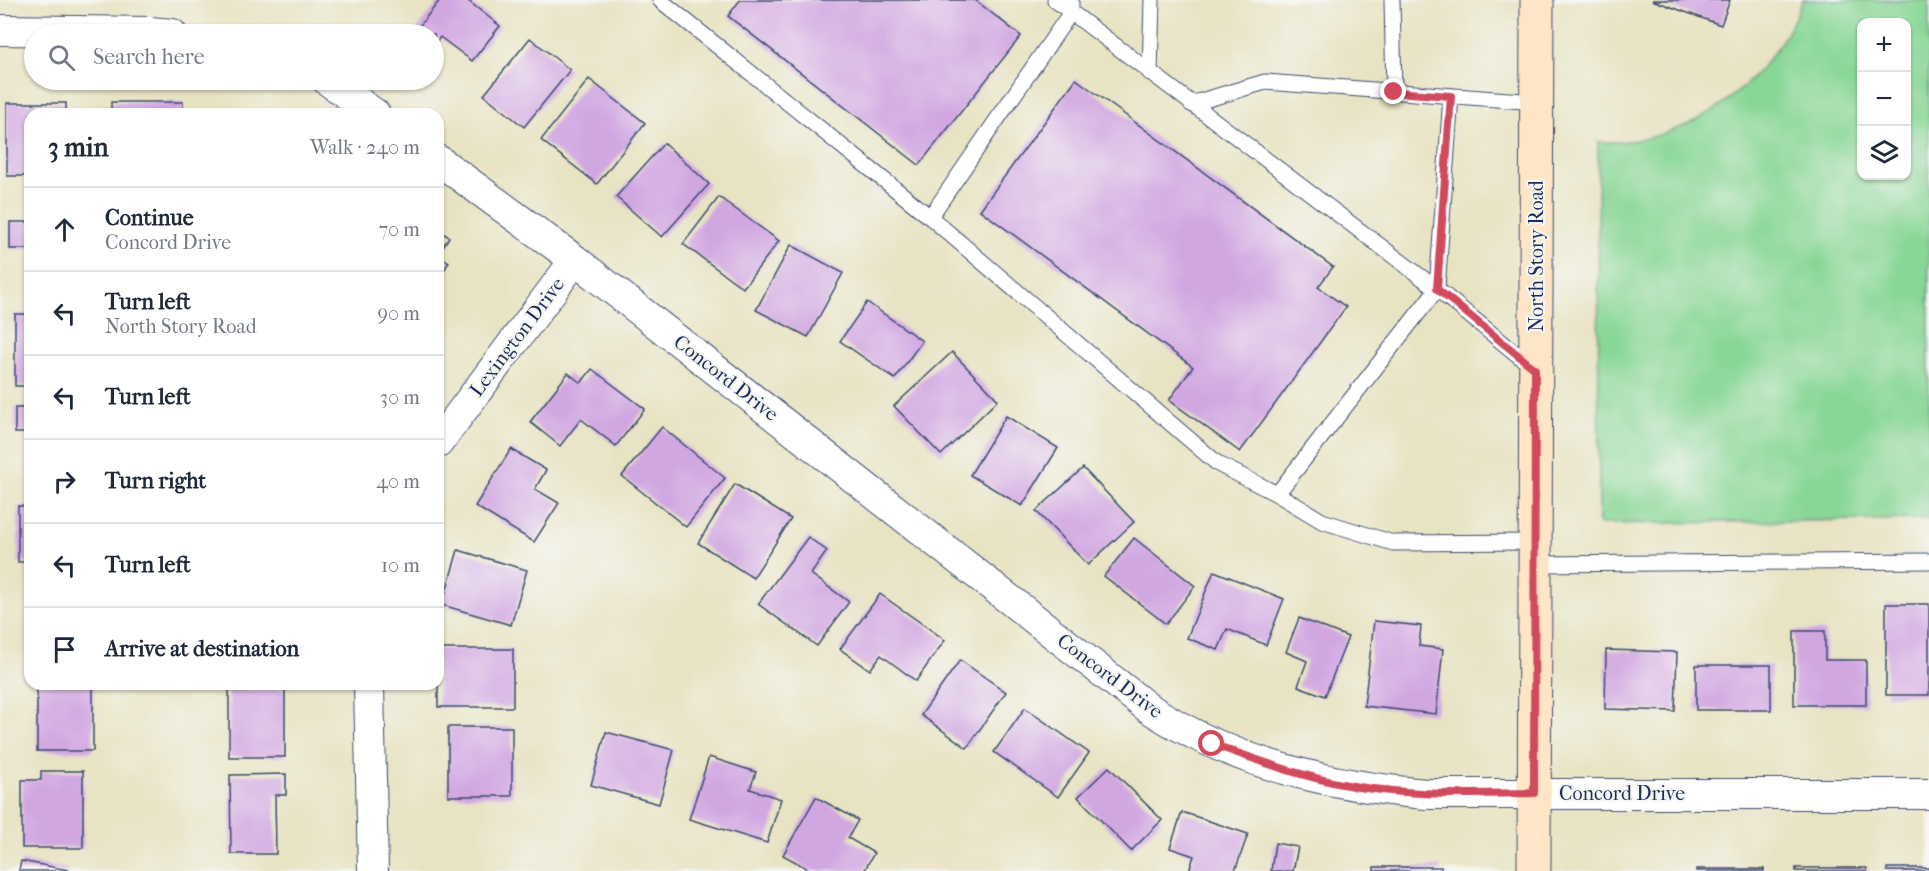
<!DOCTYPE html>
<meta charset="utf-8">
<style>
body{margin:0;font-family:"IM FELL French Canon",serif;background:#f2f2f3;color:#1f2937}
.controls{position:absolute;right:18px;top:18px;display:grid;overflow:hidden;border-radius:12px;box-shadow:0 2px 4px #0004}
.controls button{width:54px;height:54px;display:grid;place-items:center;padding:0;border:0;border-bottom:2px solid #e0e1e3;background:#fff;color:#1f2937;font:30px sans-serif}
.stop{position:absolute;width:18px;height:18px;margin:-14px;border:4px solid #d1495b;border-radius:50%;background:#fff}
.stop.end{background:#d1495b;border-color:#fff;box-shadow:0 2px 6px #0008}
.list{margin:0;padding:0;list-style:none}
h2{display:flex;justify-content:space-between;align-items:center;height:78px;margin:0;padding:0 24px;font-size:26px}
h2 small{font-size:20px;font-weight:400;color:#747a83}
.list li{display:grid;grid-template-columns:39px 1fr auto;gap:18px;align-items:center;box-sizing:border-box;height:84px;padding:0 24px;border-top:2px solid #e0e1e3}
.list b{display:block;font-size:22px;white-space:nowrap}
.list p{margin:0;font-size:20px;white-space:nowrap;color:#747a83}
.list em{font-size:20px;font-style:normal;color:#747a83}
.icon{flex:none;width:33px;height:33px;fill:none;stroke:currentColor;stroke-width:2;stroke-linecap:round;stroke-linejoin:round}
.map{position:relative;flex:none;width:1929px;height:871px;overflow:hidden}
.search{position:absolute;background:#fff;box-shadow:0 2px 4px #0004;left:24px;top:24px;width:420px;height:66px;display:flex;align-items:center;gap:15px;box-sizing:border-box;padding:0 21px;border-radius:33px;color:#747a83;font-size:22px}
.panel{position:absolute;background:#fff;box-shadow:0 2px 4px #0004;left:24px;top:108px;width:420px;height:582px;border-radius:18px}
.map>svg:first-child{display:block}
</style>
<div class="map">
<svg width="1929" height="871" viewBox="0 0 1929 871">
<rect width="100%" height="100%" fill="#f6f6f2"/>
<filter id="ink" filterUnits="userSpaceOnUse"><feTurbulence type="fractalNoise" baseFrequency=".0167" numOctaves="2"/><feDisplacementMap in="SourceGraphic" scale="12" xChannelSelector="R" yChannelSelector="G"/><feConvolveMatrix kernelMatrix="1 2 1 2 8 2 1 2 1" color-interpolation-filters="sRGB"/></filter>
<filter id="wash" filterUnits="userSpaceOnUse"><feTurbulence type="fractalNoise" baseFrequency=".008" numOctaves="4" result="noise"/><feDisplacementMap in="SourceGraphic" scale="24" xChannelSelector="R" yChannelSelector="G"/><feGaussianBlur stdDeviation="1.35" result="paint"/><feColorMatrix in="noise" values="0 0 0 0 0 0 0 0 0 0 0 0 0 0 0 0 0 1.4 0 .05"/><feComposite in="paint" operator="in"/></filter>
<g filter="url(#wash)">
<rect width="100%" height="100%" fill="#e8e3c3"/>
<path fill="#88d796" stroke="#52837a" stroke-width="1.5" fill-rule="evenodd" d="M1803,0H1929V519L1599,524L1598,142C1609,142 1620,142 1630,141C1709,131 1774,72 1803,0ZM1862,22H1906V176H1862Z"/>
<g id="blocks">
<g fill="#d1a7e2">
<polygon points="440,0 467,0 500,26 472,61 440,37 434,46 434,34 413,34"/>
<polygon points="740,0 975,0 1021,36 919,165 728,16"/>
<polygon points="1652,0 1730,0 1721,25"/>
<polygon points="530,38 570,70 524,127 484,95"/>
<polygon points="589,79 645,123 597,184 541,140"/>
<polygon points="1076,79 1333,267 1318,287 1346,307 1240,452 1169,400 1193,367 980,210"/>
<rect x="111" y="102" width="72" height="12"/>
<polygon points="7,103 66,103 66,114 30,114 30,176 7,176"/>
<polygon points="664,143 709,184 662,237 616,197"/>
<polygon points="719,197 779,241 743,288 683,244"/>
<rect x="10" y="222" width="20" height="27"/>
<polygon points="438,230 449,237 438,255 449,262 438,280"/>
<polygon points="791,245 843,273 808,337 756,310"/>
<polygon points="867,302 922,341 895,379 840,341"/>
<rect x="15" y="314" width="15" height="72"/>
<polygon points="952,352 998,400 941,455 894,406"/>
<polygon points="592,369 645,409 616,446 581,419 560,446 530,422 568,373 581,383"/>
<rect x="15" y="408" width="15" height="25"/>
<polygon points="1006,416 1058,448 1022,506 970,475"/>
<polygon points="662,427 725,478 686,527 622,476"/>
<polygon points="511,449 546,470 535,489 559,503 534,542 475,506"/>
<polygon points="1083,468 1134,522 1088,565 1036,511"/>
<polygon points="735,484 791,519 753,578 698,543"/>
<rect x="18" y="506" width="12" height="56"/>
<polygon points="808,537 827,551 811,574 849,602 817,646 758,604"/>
<polygon points="1134,538 1195,586 1166,624 1104,576"/>
<polygon points="458,550 527,570 511,625 442,605"/>
<polygon points="1214,571 1284,599 1266,645 1227,629 1218,650 1187,638"/>
<polygon points="880,594 945,640 916,681 881,655 870,670 840,649"/>
<rect x="1886" y="604" width="43" height="91"/>
<polygon points="1299,618 1348,637 1325,696 1298,686 1307,661 1286,652"/>
<polygon points="1374,621 1421,626 1419,646 1443,649 1436,714 1364,706"/>
<polygon points="1794,631 1825,631 1825,660 1866,660 1866,705 1794,705"/>
<rect x="438" y="649" width="75" height="58"/>
<polygon points="1606,650 1677,652 1675,711 1605,709"/>
<polygon points="960,660 1006,692 967,748 921,715"/>
<rect x="1696" y="665" width="75" height="45"/>
<rect x="37" y="684" width="56" height="67"/>
<rect x="229" y="689" width="56" height="68"/>
<polygon points="1025,708 1089,753 1058,797 994,752"/>
<rect x="448" y="727" width="64" height="69"/>
<polygon points="606,732 674,750 659,804 591,785"/>
<polygon points="709,757 756,772 750,789 781,799 767,843 689,819"/>
<polygon points="1109,767 1162,820 1131,851 1078,797"/>
<polygon points="41,771 83,771 83,848 22,848 22,780 41,780"/>
<polygon points="286,774 286,795 275,795 276,854 231,854 230,775"/>
<polygon points="816,797 858,820 848,838 874,853 864,871 812,871 783,855"/>
<polygon points="1182,812 1248,834 1235,871 1189,871 1194,856 1170,848"/>
<polygon points="1275,843 1298,847 1293,871 1271,871"/>
<polygon points="21,861 69,870 69,871 19,871"/>
<rect x="1374" y="867" width="67" height="4"/>
<rect x="1796" y="868" width="71" height="3"/>
<rect x="1887" y="868" width="42" height="3"/>
<rect x="1696" y="869" width="68" height="2"/>
</g>
</g>
</g>
<g filter="url(#ink)">
<use href="#blocks" fill-opacity="0" stroke="#3a4a6d" stroke-width="1.5"/>
<g fill="none" stroke-linecap="round" stroke-linejoin="round">
<g stroke="#3a4a6d" stroke-width="17">
<g id="service">
<polyline points="660,0 930,217 1071,12 1071,0"/>
<polyline points="1055,0 1437,289 1535,369"/>
<polyline points="1392,0 1394,92"/>
<polyline points="1150,73 1152,0"/>
<polyline points="1451,96 1437,289 1277,494 1322,521 1393,543 1535,542"/>
<polyline points="1191,104 1265,82 1536,102"/>
<polyline points="930,217 1218,464 1277,494"/>
<polyline points="1535,564 1929,561"/>
</g>
</g>
<g stroke="#3a4a6d" stroke-width="32">
<g id="minor">
<polyline points="0,30 150,32 172,34"/>
<polyline points="327,80 375,114"/>
<path d="M438,160L575,260L1147,707C1232,763 1326,785 1426,794H1929"/>
<polyline points="438,443 575,260"/>
<polyline points="369,684 373,871"/>
</g>
</g>
<g stroke="#3a4a6d" stroke-width="35">
<polyline id="secondary" points="1534,871 1537,0"/>
</g>
<use href="#service" stroke="#fff" stroke-width="15"/>
<use href="#minor" stroke="#fff" stroke-width="30"/>
<use href="#secondary" stroke="#fde5c5" stroke-width="33"/>
</g>
</g>
<g fill="none" stroke-linecap="round" stroke-linejoin="round" filter="url(#ink)">
<path stroke="#d1495b" stroke-width="8" d="M1212,744C1265,763 1318,783 1374,789C1427,796 1481,794 1534,793L1535,369L1437,289L1451,96L1394,92"/>
</g>
<g text-anchor="middle" dominant-baseline="central" stroke-width="4.5" stroke-linejoin="round" paint-order="stroke">
<g font-size="20" fill="#1b2f5e" stroke="#f6f6f2">
<text transform="translate(1536 256) rotate(-90)">North Story Road</text>
<text transform="translate(517 337) rotate(-53)">Lexington Drive</text>
<text transform="translate(726 378) rotate(38)">Concord Drive</text>
<text transform="translate(1110 676) rotate(37)">Concord Drive</text>
<text x="1622" y="793">Concord Drive</text>
</g>
</g>
</svg>
<div class="controls">
<button>+</button>
<button>−</button>
<button><svg class="icon" aria-label="layers" viewBox="0 0 24 24"><path d="M12 4l9 5-9 5-9-5zM3 14l9 5 9-5"/></svg></button>
</div>
<div class="stop" style="left:1212px;top:744px"></div>
<div class="stop end" style="left:1394px;top:92px"></div>
<div class="search"><svg class="icon" aria-label="search" viewBox="0 0 24 24"><circle cx="10" cy="10" r="6"/><path d="M15 15l6 6"/></svg>Search here</div>
<section class="panel">
<h2>3 min<small>Walk · 240 m</small></h2>
<ul class="list">
<li><svg class="icon" aria-label="ahead" viewBox="0 0 24 24"><path d="M12 20V5M6 11l6-6 6 6"/></svg><div><b>Continue</b><p>Concord Drive</p></div><em>70 m</em></li>
<li><svg class="icon" aria-label="left" viewBox="0 0 24 24"><path d="M17 20v-9H6M10 6l-5 5 5 5"/></svg><div><b>Turn left</b><p>North Story Road</p></div><em>90 m</em></li>
<li><svg class="icon" aria-label="left" viewBox="0 0 24 24"><path d="M17 20v-9H6M10 6l-5 5 5 5"/></svg><div><b>Turn left</b></div><em>30 m</em></li>
<li><svg class="icon" aria-label="right" viewBox="0 0 24 24"><path d="M7 20v-9h11M14 6l5 5-5 5"/></svg><div><b>Turn right</b></div><em>40 m</em></li>
<li><svg class="icon" aria-label="left" viewBox="0 0 24 24"><path d="M17 20v-9H6M10 6l-5 5 5 5"/></svg><div><b>Turn left</b></div><em>10 m</em></li>
<li><svg class="icon" aria-label="arrive" viewBox="0 0 24 24"><path d="M6 21V4h12l-3 4 3 4H6"/></svg><div><b>Arrive at destination</b></div></li>
</ul>
</section>
</div>
